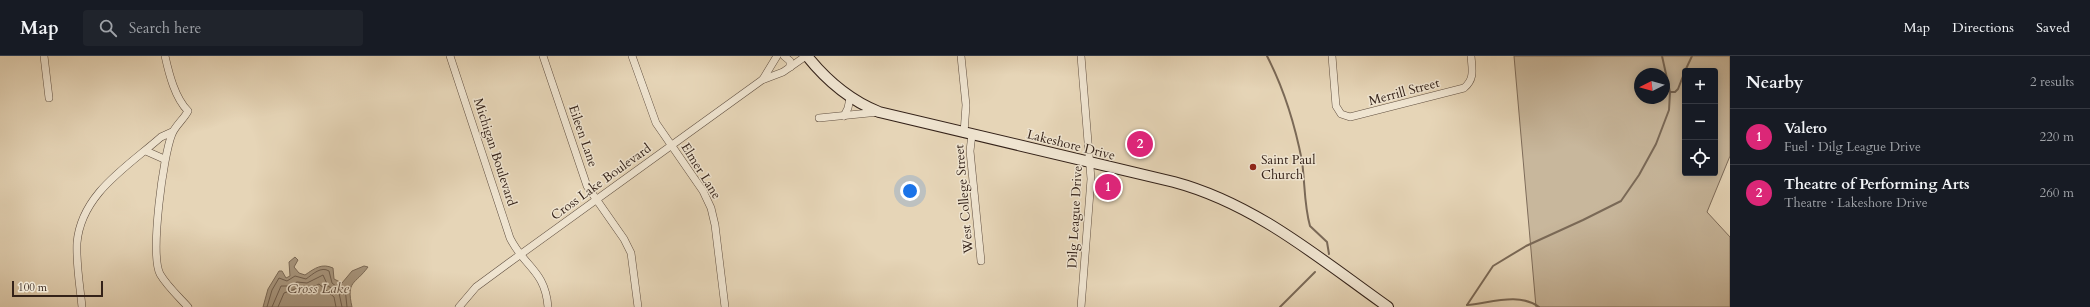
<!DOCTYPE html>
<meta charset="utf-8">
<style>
body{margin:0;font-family:Cardo,serif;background:#20242c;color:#f1f3f6}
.controls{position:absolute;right:12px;top:12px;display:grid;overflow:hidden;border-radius:4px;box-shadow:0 2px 10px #0003}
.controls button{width:36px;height:36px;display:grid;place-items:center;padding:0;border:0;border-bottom:1px solid #363941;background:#171b24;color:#f1f3f6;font:20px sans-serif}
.compass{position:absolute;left:1634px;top:12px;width:36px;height:36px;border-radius:50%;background:#171b24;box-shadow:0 2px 10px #0003;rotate:264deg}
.scale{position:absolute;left:12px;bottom:10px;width:91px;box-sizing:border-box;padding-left:4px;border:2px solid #342219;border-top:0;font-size:11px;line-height:14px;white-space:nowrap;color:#342219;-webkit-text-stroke:3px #efe4d0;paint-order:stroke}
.you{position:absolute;left:910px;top:135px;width:14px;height:14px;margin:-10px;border:3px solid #fff;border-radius:50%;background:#1a73e8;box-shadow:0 0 0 6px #1a73e833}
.badge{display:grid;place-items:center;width:26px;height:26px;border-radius:50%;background:#db2777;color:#fff;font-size:13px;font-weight:700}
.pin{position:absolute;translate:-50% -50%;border:2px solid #fff;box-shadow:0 1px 4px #0006}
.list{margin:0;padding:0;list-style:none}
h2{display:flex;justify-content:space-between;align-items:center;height:52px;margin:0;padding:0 16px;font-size:17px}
h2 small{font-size:13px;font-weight:400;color:#9ea1a6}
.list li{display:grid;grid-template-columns:26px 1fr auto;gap:12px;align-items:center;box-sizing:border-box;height:56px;padding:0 16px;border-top:1px solid #363941}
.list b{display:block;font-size:15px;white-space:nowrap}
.list p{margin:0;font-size:13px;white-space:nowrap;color:#9ea1a6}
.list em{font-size:13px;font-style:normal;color:#9ea1a6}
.icon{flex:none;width:22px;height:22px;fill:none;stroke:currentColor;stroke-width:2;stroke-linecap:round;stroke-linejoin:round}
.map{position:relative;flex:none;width:1730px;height:251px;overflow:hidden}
header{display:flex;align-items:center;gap:24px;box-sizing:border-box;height:56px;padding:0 20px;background:#171b24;border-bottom:1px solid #363941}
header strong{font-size:19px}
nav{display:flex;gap:22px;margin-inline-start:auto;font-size:14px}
.search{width:280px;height:36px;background:#20242c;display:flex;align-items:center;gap:10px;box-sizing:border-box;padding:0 14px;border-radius:4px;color:#9ea1a6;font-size:15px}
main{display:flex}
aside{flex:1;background:#171b24}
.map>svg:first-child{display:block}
</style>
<header>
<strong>Map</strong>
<div class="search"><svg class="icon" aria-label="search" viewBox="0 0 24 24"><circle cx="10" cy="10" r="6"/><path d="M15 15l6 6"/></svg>Search here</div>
<nav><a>Map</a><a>Directions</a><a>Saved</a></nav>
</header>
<main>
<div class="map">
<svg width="1730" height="251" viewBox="0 0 1730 251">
<rect width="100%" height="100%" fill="#e6d5b7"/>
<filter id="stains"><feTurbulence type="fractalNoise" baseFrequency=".005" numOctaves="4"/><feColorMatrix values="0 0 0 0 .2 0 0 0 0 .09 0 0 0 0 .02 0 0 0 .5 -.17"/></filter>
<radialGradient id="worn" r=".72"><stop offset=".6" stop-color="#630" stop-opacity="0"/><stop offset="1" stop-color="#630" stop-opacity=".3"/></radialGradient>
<path fill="#c8b79c" stroke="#7e6c5a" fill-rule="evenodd" d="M1514,0H1730V100L1707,156L1730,181V251H1536ZM1685,15H1715V117H1685ZM1640,18H1664V42H1640Z"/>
<path fill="#a99881" stroke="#7a6957" d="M295,201L298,204L294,211L299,217L305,219C315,212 322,207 333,212L334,223L342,227L352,215L364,210L368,211C355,229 346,224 352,251H263L268,233L279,215H282L286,222L290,220L289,206Z"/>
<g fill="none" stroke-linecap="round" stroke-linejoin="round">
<g stroke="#6e5d4d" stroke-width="1">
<path d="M267,251L272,234L279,222L287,225L295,220L306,223C313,218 321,210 329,215L332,227L337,231L345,232L347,251"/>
<polyline points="272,251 281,230 289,230 297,226 307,227 323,219 328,230 339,237 342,251"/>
<polyline points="278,251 284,237 298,232 309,233 319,228 334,241 336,251"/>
</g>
<g stroke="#7a6957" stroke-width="2">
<path d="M1267,0C1284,33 1295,69 1302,105C1305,127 1304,149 1310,170L1327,186L1329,198"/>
<polyline points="1685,15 1692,0"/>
<polyline points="1670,36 1675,36 1678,33 1685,15"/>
<polyline points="1467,249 1493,210 1526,190 1583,164 1621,145 1639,119 1656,88 1669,54 1670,36 1662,0"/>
<path d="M1467,249C1490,247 1519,236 1539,251"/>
<polyline points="1280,251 1315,216"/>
</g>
<g stroke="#604f40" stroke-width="8">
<g id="street">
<polyline points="44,0 49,42"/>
<path d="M165,0C169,18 175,42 188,55C184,63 175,70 172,78C163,100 150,198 160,218C167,230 179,241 188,251"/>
<path d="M450,0L510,182C525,212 545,214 548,251"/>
<polyline points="543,0 587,130 624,183 631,197 638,251"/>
<polyline points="632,0 656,67 703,135 711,152 715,169 725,251"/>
<polyline points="784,0 790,5 790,11"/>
<polyline points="961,0 966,49 964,77"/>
<polyline points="1081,0 1091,123 1081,251"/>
<path d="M1332,0L1336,50L1341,58L1350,61L1464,32C1475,23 1472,13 1471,0"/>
<polyline points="763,23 777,0"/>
<polyline points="844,60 848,52 850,42"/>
<polyline points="819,62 879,56"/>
<polyline points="972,78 970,95 981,205"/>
<polyline points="146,95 164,103"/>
<path d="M82,251C80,230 76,208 77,187C81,138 127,111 161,81L172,76"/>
<polyline points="459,251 476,231 510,206 762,24 783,16 806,0"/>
</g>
</g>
<g stroke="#342219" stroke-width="12">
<path id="secondary" d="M807,0C827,25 849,44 879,56L1174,126C1256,148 1320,203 1388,251"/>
</g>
<use href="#street" stroke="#efe4d0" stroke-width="7"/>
<use href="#secondary" stroke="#efe4d0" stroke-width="10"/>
</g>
<circle fill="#8f2418" stroke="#efe4d0" stroke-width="1.5" cx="1253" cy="111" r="4"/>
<g text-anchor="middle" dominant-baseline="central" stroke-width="3" stroke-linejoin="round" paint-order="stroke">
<g font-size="13" fill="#342219" stroke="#efe4d0">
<text transform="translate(1404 36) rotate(-15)">Merrill Street</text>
<text transform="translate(583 80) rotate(71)">Eileen Lane</text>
<text transform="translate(1071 89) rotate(14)">Lakeshore Drive</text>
<text transform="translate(495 96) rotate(72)">Michigan Boulevard</text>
<text transform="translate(701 115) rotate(58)">Elmer Lane</text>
<text transform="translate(601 126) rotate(-36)">Cross Lake Boulevard</text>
<text transform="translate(964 143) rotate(-95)">West College Street</text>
<text transform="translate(1075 161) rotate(-87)">Dilg League Drive</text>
</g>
<g font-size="13" fill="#342219" stroke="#efe4d0" text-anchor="start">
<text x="1261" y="104">Saint Paul<tspan x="1261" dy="15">Church</tspan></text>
</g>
<g font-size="14" font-style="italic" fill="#5d4b3d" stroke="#efe4d0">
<text x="318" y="232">Cross Lake</text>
</g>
</g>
<rect width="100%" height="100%" filter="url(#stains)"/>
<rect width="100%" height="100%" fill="url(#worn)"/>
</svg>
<div class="controls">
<button>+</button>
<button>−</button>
<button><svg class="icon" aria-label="locate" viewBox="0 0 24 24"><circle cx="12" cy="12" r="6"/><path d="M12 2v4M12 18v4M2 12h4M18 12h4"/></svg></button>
</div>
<svg class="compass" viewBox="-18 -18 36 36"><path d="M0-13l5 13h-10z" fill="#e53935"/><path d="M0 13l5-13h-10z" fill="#9ea1a6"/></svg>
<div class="scale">100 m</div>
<div class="you"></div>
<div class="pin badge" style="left:1108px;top:131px">1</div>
<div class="pin badge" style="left:1140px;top:88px">2</div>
</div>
<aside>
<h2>Nearby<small>2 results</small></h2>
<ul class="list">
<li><span class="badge">1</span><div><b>Valero</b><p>Fuel · Dilg League Drive</p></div><em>220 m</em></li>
<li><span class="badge">2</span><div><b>Theatre of Performing Arts</b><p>Theatre · Lakeshore Drive</p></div><em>260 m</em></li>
</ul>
</aside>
</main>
